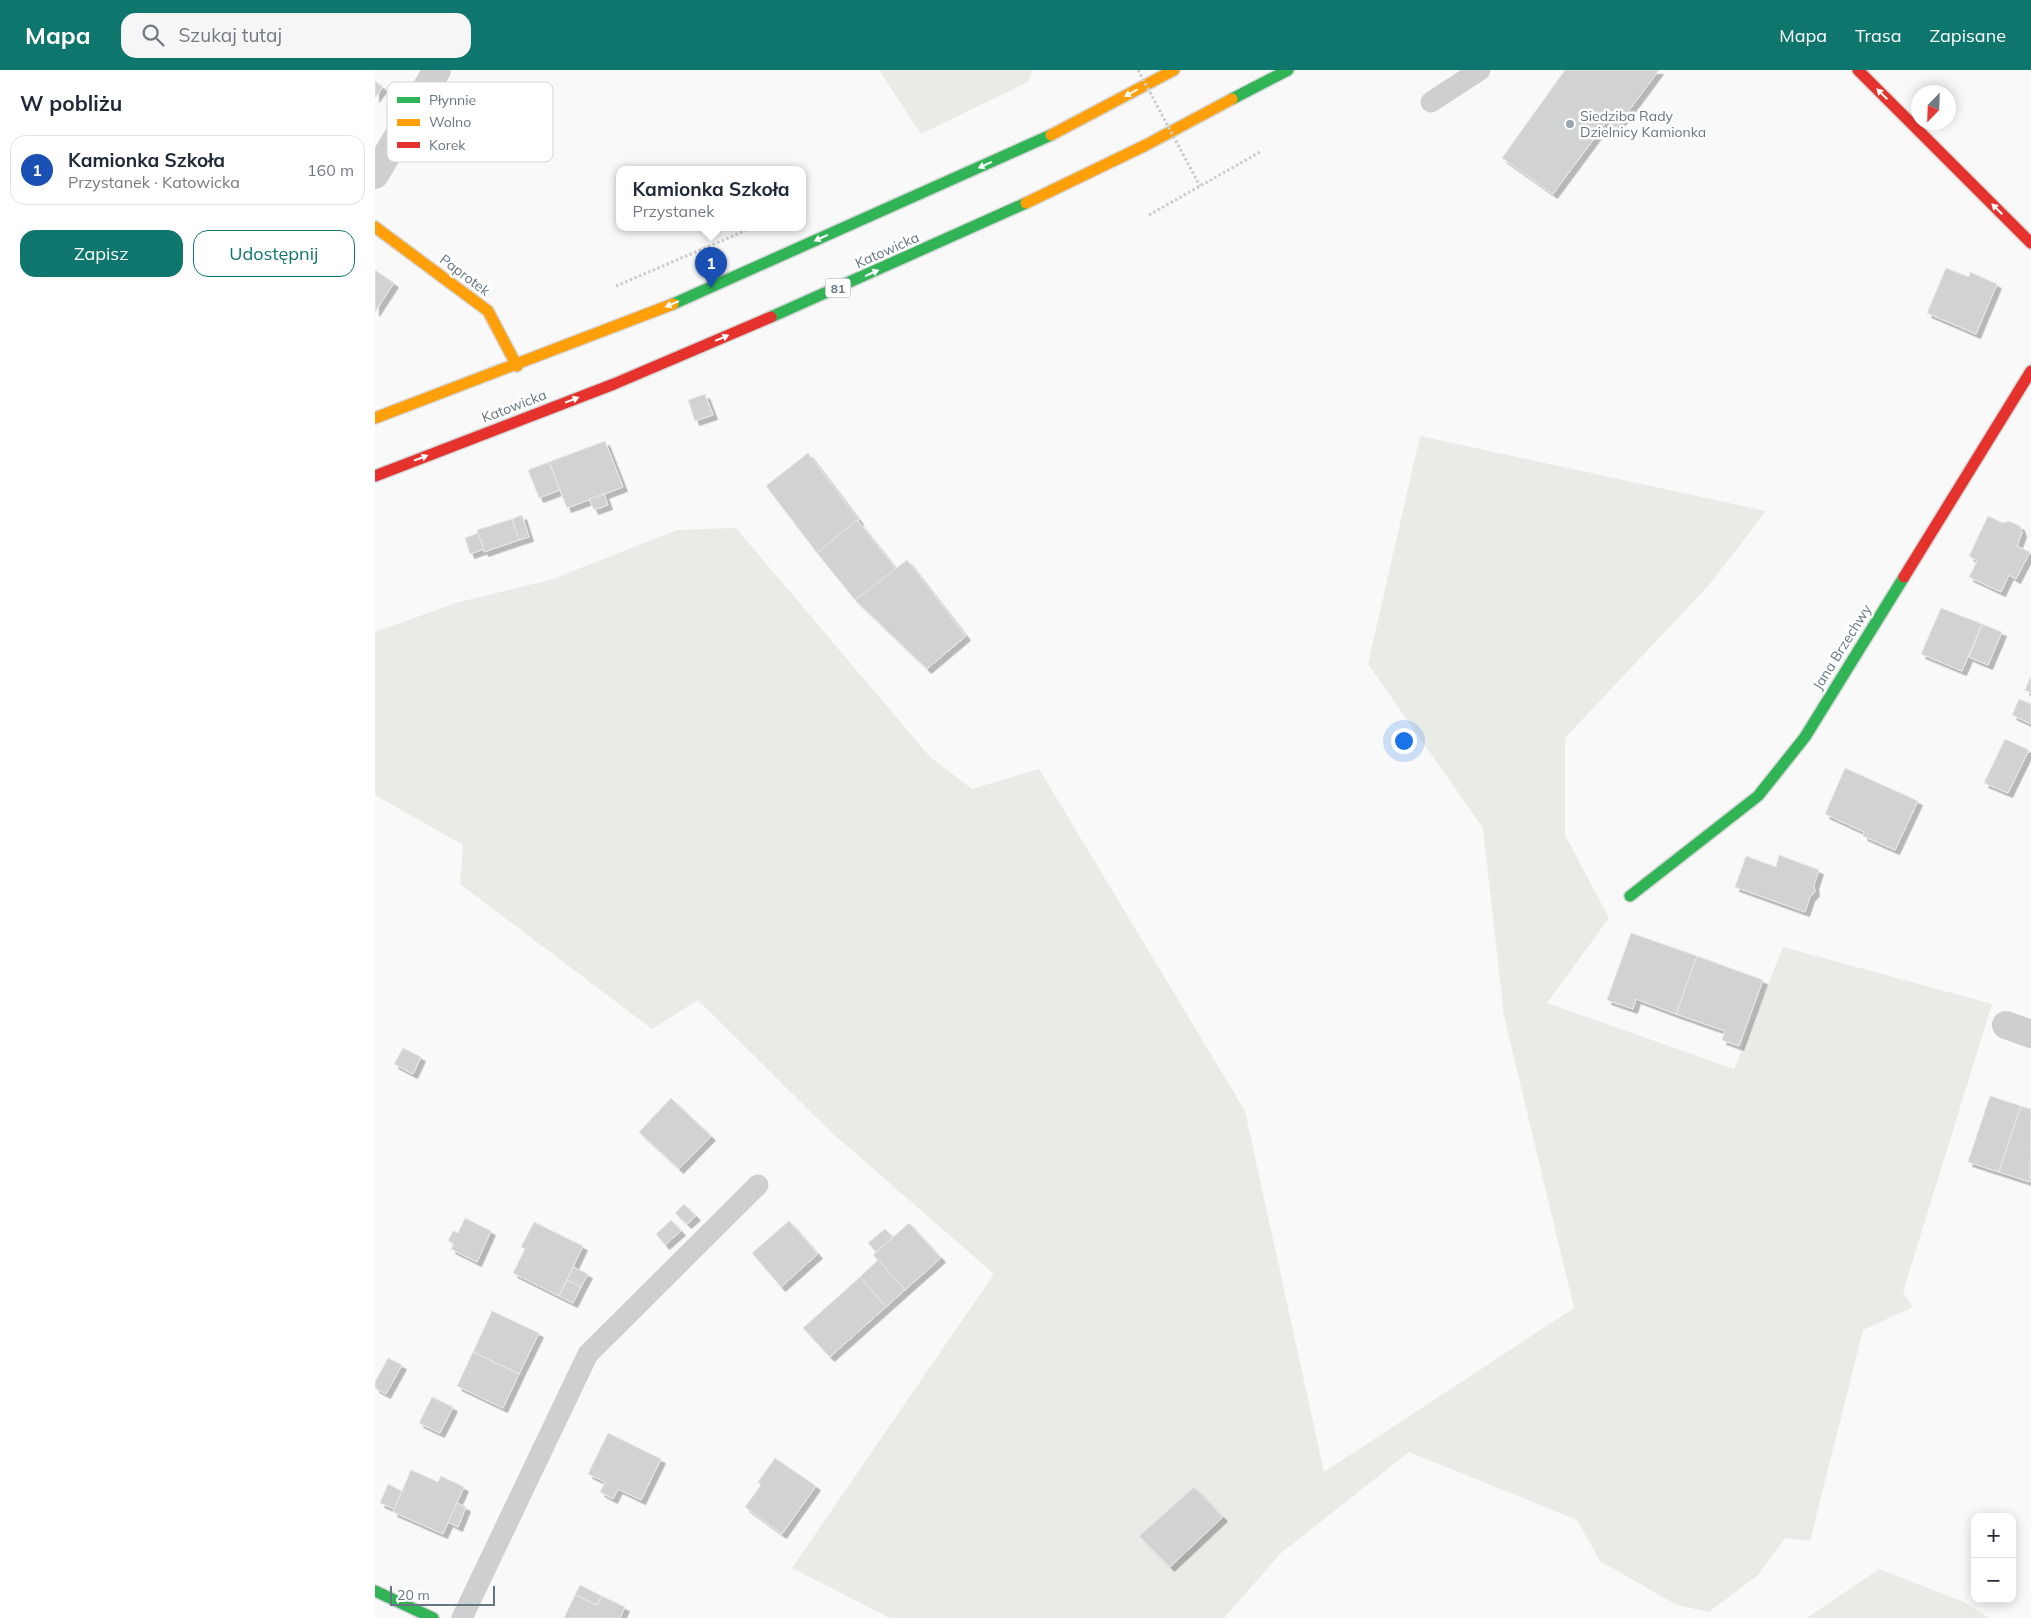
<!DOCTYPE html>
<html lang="pl">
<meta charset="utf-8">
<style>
body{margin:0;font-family:Mulish,sans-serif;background:#f6f6f7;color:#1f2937}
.controls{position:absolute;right:15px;bottom:15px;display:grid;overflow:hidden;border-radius:10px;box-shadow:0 2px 12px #0003}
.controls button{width:45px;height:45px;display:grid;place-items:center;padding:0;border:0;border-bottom:1px solid #e0e1e3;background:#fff;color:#1f2937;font:25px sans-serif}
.compass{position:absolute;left:1536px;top:15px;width:45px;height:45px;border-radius:50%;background:#fff;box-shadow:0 2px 12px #0003;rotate:203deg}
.scale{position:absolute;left:15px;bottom:12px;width:105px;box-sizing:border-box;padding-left:5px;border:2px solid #657683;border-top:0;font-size:14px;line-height:18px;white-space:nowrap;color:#657683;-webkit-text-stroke:4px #fff;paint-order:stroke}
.you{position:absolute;left:1028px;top:670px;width:18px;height:18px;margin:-12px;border:4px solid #fff;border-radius:50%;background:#1a73e8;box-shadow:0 0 0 8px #1a73e833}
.badge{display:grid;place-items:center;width:32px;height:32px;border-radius:50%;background:#0f766e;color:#fff;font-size:16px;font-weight:700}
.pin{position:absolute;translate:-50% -41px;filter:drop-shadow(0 1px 2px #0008)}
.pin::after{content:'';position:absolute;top:26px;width:18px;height:15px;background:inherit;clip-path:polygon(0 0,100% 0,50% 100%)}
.popup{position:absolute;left:241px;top:96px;width:190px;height:65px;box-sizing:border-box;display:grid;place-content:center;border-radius:10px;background:#fff;filter:drop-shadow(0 1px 4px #0005);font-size:16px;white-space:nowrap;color:#747a83}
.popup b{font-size:19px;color:#1f2937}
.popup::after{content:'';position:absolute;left:50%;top:100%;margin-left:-10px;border:10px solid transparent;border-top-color:#fff}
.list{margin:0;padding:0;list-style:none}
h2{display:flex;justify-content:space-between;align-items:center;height:65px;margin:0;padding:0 20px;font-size:21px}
h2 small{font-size:16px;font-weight:400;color:#747a83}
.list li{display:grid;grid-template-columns:32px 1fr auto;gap:15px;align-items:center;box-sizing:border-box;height:70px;margin:0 10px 10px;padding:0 10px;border:1px solid #e0e1e3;border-radius:15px}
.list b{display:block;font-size:19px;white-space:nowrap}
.list p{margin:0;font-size:16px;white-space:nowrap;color:#747a83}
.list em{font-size:16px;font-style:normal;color:#747a83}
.actions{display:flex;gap:10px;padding:15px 20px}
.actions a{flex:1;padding:11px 0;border:1px solid #0f766e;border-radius:15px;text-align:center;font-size:18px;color:#0f766e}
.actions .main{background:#0f766e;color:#fff}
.icon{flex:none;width:28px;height:28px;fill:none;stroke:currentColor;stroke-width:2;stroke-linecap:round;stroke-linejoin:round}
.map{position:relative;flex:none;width:1656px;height:1548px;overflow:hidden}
header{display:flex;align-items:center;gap:30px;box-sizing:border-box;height:70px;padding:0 25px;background:#0f766e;color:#fff}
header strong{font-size:24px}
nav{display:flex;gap:28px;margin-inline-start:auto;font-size:18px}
.search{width:350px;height:45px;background:#f6f6f7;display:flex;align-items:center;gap:12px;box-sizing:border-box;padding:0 18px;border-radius:15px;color:#747a83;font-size:19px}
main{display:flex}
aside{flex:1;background:#fff}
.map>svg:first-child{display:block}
</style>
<header>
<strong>Mapa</strong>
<div class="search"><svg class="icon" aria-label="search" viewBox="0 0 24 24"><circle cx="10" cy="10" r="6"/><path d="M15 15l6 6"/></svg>Szukaj tutaj</div>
<nav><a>Mapa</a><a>Trasa</a><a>Zapisane</a></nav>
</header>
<main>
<aside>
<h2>W pobliżu<small></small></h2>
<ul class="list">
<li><span class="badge" style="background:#1a4fb4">1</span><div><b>Kamionka Szkoła</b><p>Przystanek · Katowicka</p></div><em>160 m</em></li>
</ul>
<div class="actions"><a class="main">Zapisz</a><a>Udostępnij</a></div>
</aside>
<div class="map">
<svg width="1656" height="1548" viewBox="0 0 1656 1548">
<defs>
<filter id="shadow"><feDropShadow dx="4.5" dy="4.5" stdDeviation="0" flood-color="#0004"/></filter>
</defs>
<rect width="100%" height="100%" fill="#f9f9f9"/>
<g fill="#e8ebe6">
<polygon points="504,0 658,0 653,12 546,64"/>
<polygon points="1045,366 1391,441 1334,515 1190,668 1190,765 1234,848 1172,933 1359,999 1408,877 1617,934 1528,1222 1538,1237 1488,1260 1435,1471 1410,1468 1383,1505 1334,1542 1302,1535 1225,1491 1202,1450 1034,1382 906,1483 849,1548 515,1548 417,1498 619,1204 457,1063 323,930 277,959 85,814 88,775 0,725 0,562 84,532 175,510 302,460 361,458 555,687 597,719 664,699 870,1041 949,1402 1199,1238 1129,946 1108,758 993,594"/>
<polygon points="1504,1499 1589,1532 1614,1548 1432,1548"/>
</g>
<g fill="#d0d2d3" stroke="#e8e8e8" filter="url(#shadow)">
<polygon points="1190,0 1284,0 1241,58 1232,51 1178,124 1127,88"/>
<polygon points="0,11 8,17 0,28"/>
<polygon points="1571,198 1594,207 1595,202 1622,214 1601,264 1552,243"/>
<polygon points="0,200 19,213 0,242"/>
<polygon points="330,324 338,345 320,351 313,330"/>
<polygon points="230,371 248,417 192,438 174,392"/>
<polygon points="433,383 484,450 442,483 391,416"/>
<polygon points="174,392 185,420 164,428 153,400"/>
<polygon points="229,424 233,435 219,440 214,429"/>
<polygon points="147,445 154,467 144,470 137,449"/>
<polygon points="1613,446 1628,453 1634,451 1645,456 1647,463 1642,476 1655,482 1641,509 1634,505 1626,522 1594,507 1602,491 1594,486"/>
<polygon points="137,449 144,470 109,482 102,460"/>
<polygon points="482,450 521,499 480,530 442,483"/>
<polygon points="103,463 109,479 95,484 90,468"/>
<polygon points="532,490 591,566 552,599 480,530"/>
<polygon points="1566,538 1607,554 1587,601 1546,584"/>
<polygon points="1607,554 1627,562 1613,595 1594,587"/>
<polygon points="1656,606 1656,623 1650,620"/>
<polygon points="1644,629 1656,634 1656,654 1637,645"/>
<polygon points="1630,669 1654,680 1633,723 1609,713"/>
<polygon points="1470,698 1543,731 1520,780 1488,766 1489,762 1450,744"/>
<polygon points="1404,785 1444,800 1439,815 1440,822 1435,827 1430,842 1360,817 1371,786 1401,797"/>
<polygon points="1256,863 1322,886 1301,944 1261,929 1258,939 1232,930"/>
<polygon points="1322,886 1388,910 1364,976 1347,970 1350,961 1301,944"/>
<polygon points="28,978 46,987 38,1004 19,994"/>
<polygon points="1615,1026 1646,1036 1624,1102 1593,1092"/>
<polygon points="296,1028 336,1066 304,1099 264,1062"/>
<polygon points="1646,1036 1656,1039 1655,1112 1624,1102"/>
<polygon points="309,1134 321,1146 312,1154 300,1143"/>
<polygon points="90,1148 116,1161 102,1192 76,1179 79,1174 73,1171 78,1161 83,1163"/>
<polygon points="296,1150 306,1161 290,1175 281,1164"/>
<polygon points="414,1151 443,1184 406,1217 377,1183"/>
<polygon points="159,1152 208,1176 184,1226 138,1203 150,1179 146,1177"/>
<polygon points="534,1153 566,1188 530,1220 498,1185"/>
<polygon points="510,1159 518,1167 501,1182 493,1173"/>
<polygon points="503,1190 530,1220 511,1237 485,1207"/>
<polygon points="198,1197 213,1204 206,1217 192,1210"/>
<polygon points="485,1207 511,1237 455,1287 428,1258"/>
<polygon points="192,1210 206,1217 198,1233 184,1226"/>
<polygon points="117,1241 164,1263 144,1304 98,1282"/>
<polygon points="98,1282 144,1304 128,1338 82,1316"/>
<polygon points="13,1288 27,1295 11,1324 0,1318 0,1312"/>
<polygon points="57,1327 78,1337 65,1363 44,1353"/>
<polygon points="233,1363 286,1389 266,1430 243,1419 238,1429 225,1422 230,1412 213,1404"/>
<polygon points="400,1388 441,1416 407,1464 370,1437 386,1415 383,1412"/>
<polygon points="36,1400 63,1412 66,1406 89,1417 68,1464 18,1442"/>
<polygon points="13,1414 27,1421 19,1439 5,1433"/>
<polygon points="819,1417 848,1447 795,1497 764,1466"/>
<polygon points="82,1433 91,1437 83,1457 73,1452"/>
<polygon points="205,1515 227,1526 222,1535 200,1525"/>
<polygon points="200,1525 222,1535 227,1526 250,1537 245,1548 189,1548"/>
</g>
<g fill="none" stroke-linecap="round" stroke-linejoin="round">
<g stroke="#d5d6d7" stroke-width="14">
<g id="fast">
<polyline points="857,29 913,0"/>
<polyline points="298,234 676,65"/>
<polyline points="396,247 651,133"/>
<polyline points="1255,826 1383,726 1430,667 1529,507"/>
<polyline points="0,1521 58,1548"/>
</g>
</g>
<g stroke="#d5d6d7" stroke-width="14">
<g id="slow">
<polyline points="676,65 799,0"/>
<polyline points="651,133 771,75 857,29"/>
<polyline points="0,157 113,241 142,296"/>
<polyline points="0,348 298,234"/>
</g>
</g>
<g stroke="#d5d6d7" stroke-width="14">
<g id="jam">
<polyline points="1483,0 1656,173"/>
<polyline points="0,406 239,314 396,247"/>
<polyline points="1529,507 1656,301"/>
</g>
</g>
<g stroke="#cbcccd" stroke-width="3" stroke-dasharray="2.5 2.5" stroke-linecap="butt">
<polyline points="774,145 885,82"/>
<polyline points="241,216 379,157"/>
</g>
<g stroke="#cecfd0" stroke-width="21">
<polyline points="1056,32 1105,0"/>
<polyline points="87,1548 213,1284 383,1115"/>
</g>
<g stroke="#cecfd0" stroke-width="28">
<polyline points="0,105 62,0"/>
<polyline points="1631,955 1656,964"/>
</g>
<use href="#fast" stroke="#30b455" stroke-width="11"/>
<use href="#slow" stroke="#ff9f0a" stroke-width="11"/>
<use href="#jam" stroke="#e5322d" stroke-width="11"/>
<polyline stroke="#cbcccd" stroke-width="3" stroke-dasharray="2.5 2.5" stroke-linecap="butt" points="763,0 825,116"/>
</g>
<defs><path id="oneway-solid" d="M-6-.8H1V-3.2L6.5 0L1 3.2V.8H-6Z" transform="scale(1.25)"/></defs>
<g fill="#fff">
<use href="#oneway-solid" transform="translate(756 23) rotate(152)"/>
<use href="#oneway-solid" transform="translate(1507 24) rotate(-135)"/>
<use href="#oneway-solid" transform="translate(610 95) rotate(156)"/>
<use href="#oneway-solid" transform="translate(1622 139) rotate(-135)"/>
<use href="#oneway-solid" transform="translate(446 168) rotate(156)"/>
<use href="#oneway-solid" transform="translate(497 203) rotate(-24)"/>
<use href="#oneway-solid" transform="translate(297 234) rotate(157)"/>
<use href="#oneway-solid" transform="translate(347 268) rotate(-23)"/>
<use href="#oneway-solid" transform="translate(197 330) rotate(-21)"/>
<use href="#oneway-solid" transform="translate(46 388) rotate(-21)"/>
</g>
<circle fill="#99a4ac" stroke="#fff" stroke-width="2" cx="1195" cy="54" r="5"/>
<g text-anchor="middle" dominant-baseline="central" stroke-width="5" stroke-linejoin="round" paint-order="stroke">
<rect fill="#fff" stroke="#939fa8" stroke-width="1" x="450.5" y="208.5" width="25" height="19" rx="4"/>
<g font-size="12" font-weight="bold" fill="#657683">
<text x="463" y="218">81</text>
</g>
<g font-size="14" fill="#657683" stroke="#fff" text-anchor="start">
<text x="1205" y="46">Siedziba Rady<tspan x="1205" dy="16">Dzielnicy Kamionka</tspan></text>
</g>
<g font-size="14" fill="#657683" stroke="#fff">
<text transform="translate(512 180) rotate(-24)">Katowicka</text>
<text transform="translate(90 205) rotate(37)">Paprotek</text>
<text transform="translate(139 336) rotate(-21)">Katowicka</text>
<text transform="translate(1467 577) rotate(-58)">Jana Brzechwy</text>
</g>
</g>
<rect x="12" y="12" width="166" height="80" rx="8" fill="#fff" stroke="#d1d6da" stroke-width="1"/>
<rect x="22" y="27" width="23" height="6" fill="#30b455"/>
<rect x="22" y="49" width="23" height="7" fill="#ff9f0a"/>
<rect x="22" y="72" width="23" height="6" fill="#e5322d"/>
<g font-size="14" fill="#657683">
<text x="54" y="35">Płynnie</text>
<text x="54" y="57">Wolno</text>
<text x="54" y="80">Korek</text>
</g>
</svg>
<div class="controls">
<button>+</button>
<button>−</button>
</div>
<svg class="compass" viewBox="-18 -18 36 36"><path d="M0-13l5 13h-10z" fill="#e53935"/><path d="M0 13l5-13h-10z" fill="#747a83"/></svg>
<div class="scale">20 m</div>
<div class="you"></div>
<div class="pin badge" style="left:336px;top:218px;background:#1a4fb4">1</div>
<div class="popup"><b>Kamionka Szkoła</b>Przystanek</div>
</div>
</main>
